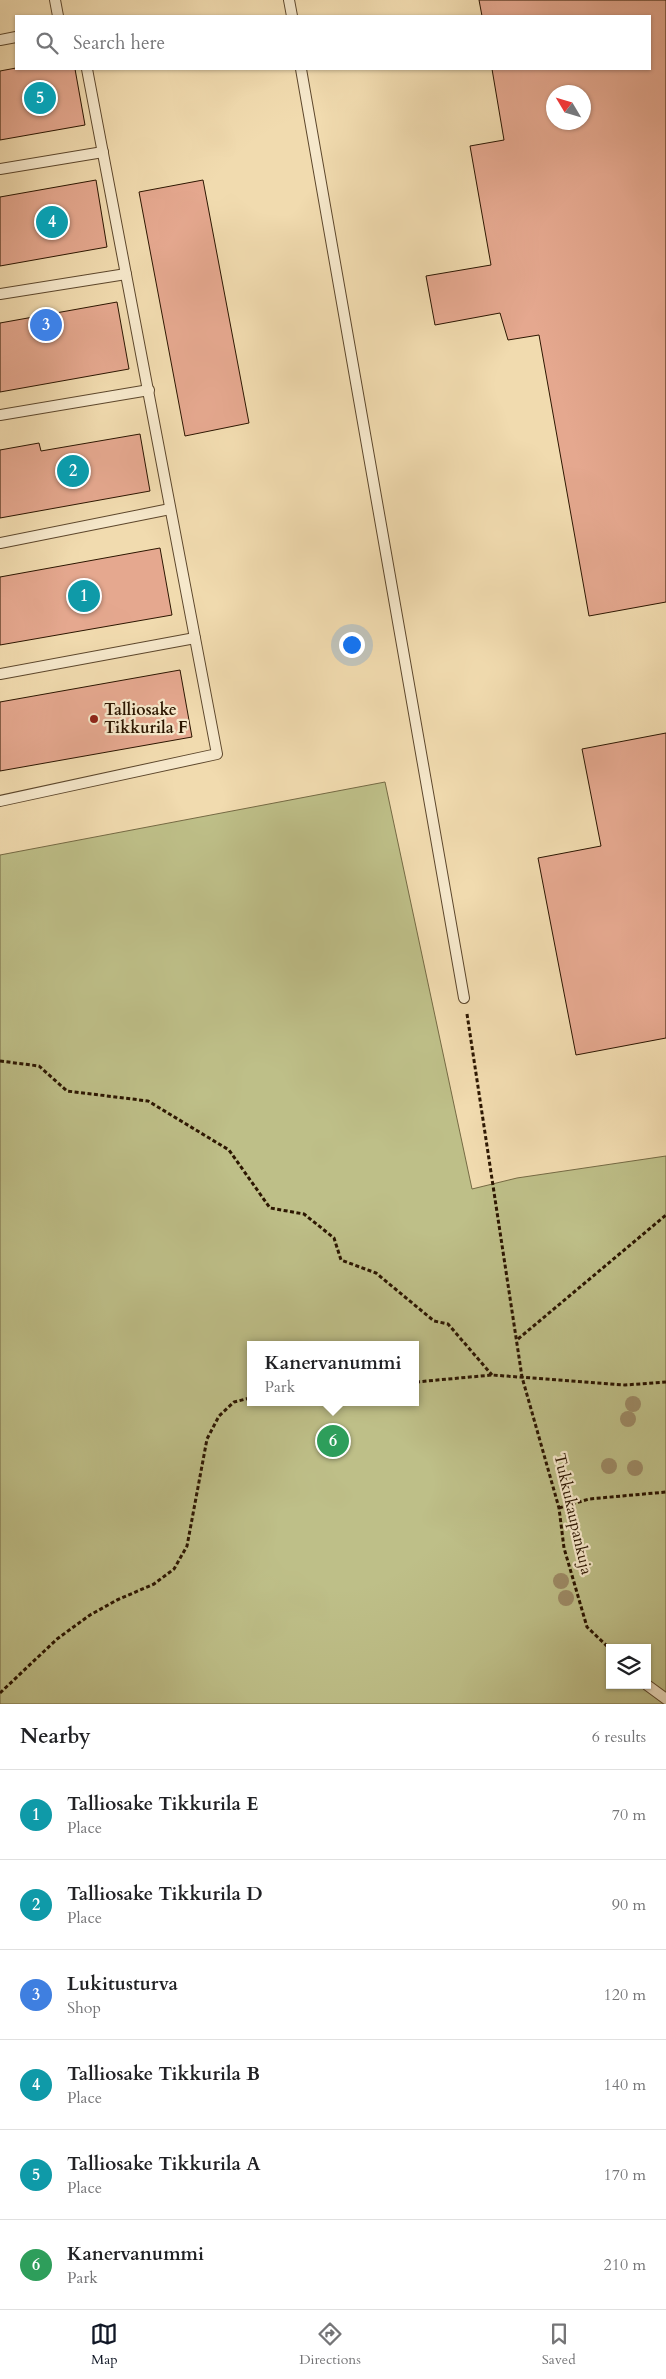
<!DOCTYPE html>
<style>
body{margin:0;font-family:Cardo,serif;background:#f2f2f2;color:#202124}
.controls{position:absolute;right:15px;bottom:15px;display:grid;overflow:hidden;border-radius:0px;box-shadow:0 1px 4px #0004}
.controls button{width:45px;height:45px;display:grid;place-items:center;padding:0;border:0;border-bottom:1px solid #e0e0e0;background:#fff;color:#202124;font:25px sans-serif}
.compass{position:absolute;left:546px;top:85px;width:45px;height:45px;border-radius:50%;background:#fff;box-shadow:0 1px 4px #0004;rotate:308deg}
.you{position:absolute;left:351px;top:644px;width:18px;height:18px;margin:-12px;border:4px solid #fff;border-radius:50%;background:#1a73e8;box-shadow:0 0 0 8px #1a73e833}
.badge{display:grid;place-items:center;width:32px;height:32px;border-radius:50%;background:#111827;color:#fff;font-size:16px;font-weight:700}
.pin{position:absolute;translate:-50% -50%;border:2px solid #fff;box-shadow:0 1px 5px #0006}
.popup{position:absolute;left:247px;top:1341px;width:172px;height:65px;box-sizing:border-box;display:grid;place-content:center;border-radius:0px;background:#fff;filter:drop-shadow(0 1px 4px #0005);font-size:16px;white-space:nowrap;color:#757577}
.popup b{font-size:19px;color:#202124}
.popup::after{content:'';position:absolute;left:50%;top:100%;margin-left:-10px;border:10px solid transparent;border-top-color:#fff}
.list{margin:0;padding:0;list-style:none}
h2{display:flex;justify-content:space-between;align-items:center;height:65px;margin:0;padding:0 20px;font-size:21px}
h2 small{font-size:16px;font-weight:400;color:#757577}
.list li{display:grid;grid-template-columns:32px 1fr auto;gap:15px;align-items:center;box-sizing:border-box;height:90px;padding:0 20px;border-top:1px solid #e0e0e0}
.list b{display:block;font-size:19px;white-space:nowrap}
.list p{margin:0;font-size:16px;white-space:nowrap;color:#757577}
.list em{font-size:16px;font-style:normal;color:#757577}
.icon{flex:none;width:28px;height:28px;fill:none;stroke:currentColor;stroke-width:2;stroke-linecap:round;stroke-linejoin:round}
.map{position:relative;flex:none;width:666px;height:1704px;overflow:hidden}
.search{position:absolute;background:#fff;box-shadow:0 1px 4px #0004;left:15px;right:15px;top:15px;height:55px;display:flex;align-items:center;gap:12px;box-sizing:border-box;padding:0 18px;border-radius:0px;color:#757577;font-size:19px}
.sheet{height:605px;background:#fff}
nav{display:flex;justify-content:space-around;align-items:center;box-sizing:border-box;height:70px;border-top:1px solid #e0e0e0;background:#fff;font-size:14px;color:#757577}
nav a{display:grid;justify-items:center;gap:2px}
nav .on{color:#111827}
.map>svg:first-child{display:block}
</style>
<div class="map">
<svg width="666" height="1704" viewBox="0 0 666 1704">
<rect width="100%" height="100%" fill="#f1dbaf"/>
<filter id="stains"><feTurbulence type="fractalNoise" baseFrequency=".004" numOctaves="4"/><feColorMatrix values="0 0 0 0 .2 0 0 0 0 .09 0 0 0 0 .02 0 0 0 .5 -.17"/></filter>
<radialGradient id="worn" r=".72"><stop offset=".6" stop-color="#630" stop-opacity="0"/><stop offset="1" stop-color="#630" stop-opacity=".3"/></radialGradient>
<path fill="#bebf88" stroke="#756a44" fill-rule="evenodd" d="M385,782L472,1189L517,1178L666,1156V1704H0V855ZM250,1345H416V1402H250ZM610,1648H647V1685H610Z"/>
<g fill="#e5a88f" stroke="#2c1601" fill-rule="evenodd">
<path d="M479,0H666V602L589,616L539,335L508,340L500,313L435,325L426,276L491,265L470,146L504,140L492,69H650V16H482ZM554,92H584V122H554Z"/>
<polygon points="16,68 75,69 85,125 0,140 0,71"/>
<polygon points="96,180 107,247 0,266 0,197"/>
<polygon points="203,180 249,423 185,436 139,192"/>
<polygon points="117,302 129,369 0,392 0,323"/>
<polygon points="140,434 150,491 0,518 0,450 39,443 41,451"/>
<polygon points="160,548 172,615 0,645 0,577"/>
<polygon points="180,670 192,737 0,771 0,702"/>
<polygon points="666,733 666,1038 576,1055 538,858 601,846 582,749"/>
</g>
<g fill="none" stroke-linecap="round" stroke-linejoin="round">
<g stroke="#5d472c" stroke-width="12">
<g id="service">
<polyline points="55,0 58,16"/>
<polyline points="289,0 292,16"/>
<polyline points="0,40 16,37"/>
<polyline points="301,69 464,998"/>
<polyline points="0,169 103,152"/>
<polyline points="0,294 126,274"/>
<polyline points="0,415 149,390"/>
<polyline points="0,543 170,509"/>
<polyline points="0,674 195,638"/>
<polyline points="0,801 217,754 87,69"/>
<polyline points="647,1685 666,1699"/>
</g>
</g>
<g stroke="#2c1601" stroke-width="3" stroke-dasharray="4 2.5" stroke-linecap="butt">
<polyline points="467,1014 522,1377 559,1508 564,1548 587,1627 610,1649"/>
<polyline points="0,1061 39,1066 67,1091 148,1101 229,1150 270,1208 304,1214 334,1238 341,1260 376,1273 434,1321 448,1324 492,1375"/>
<polyline points="518,1339 666,1215"/>
<polyline points="416,1382 492,1375 625,1385 666,1382"/>
<polyline points="559,1508 589,1499 666,1492"/>
<polyline points="0,1693 57,1639 90,1615 117,1600 154,1584 174,1569 187,1546 207,1439 219,1416 234,1402 250,1398"/>
</g>
<use href="#service" stroke="#f6e8cb" stroke-width="10"/>
</g>
<g fill="#9d8b66">
<circle cx="633" cy="1404" r="8"/>
<circle cx="628" cy="1419" r="8"/>
<circle cx="609" cy="1466" r="8"/>
<circle cx="635" cy="1468" r="8"/>
<circle cx="561" cy="1581" r="8"/>
<circle cx="566" cy="1598" r="8"/>
</g>
<circle fill="#8f2418" stroke="#f6e8cb" stroke-width="2" cx="94" cy="719" r="5"/>
<g text-anchor="middle" dominant-baseline="central" stroke-width="4.5" stroke-linejoin="round" paint-order="stroke">
<g font-size="16" font-weight="bold" fill="#2c1601" stroke="#f6e8cb" text-anchor="start">
<text x="104" y="710">Talliosake<tspan x="104" dy="18">Tikkurila F</tspan></text>
</g>
<g font-size="16" fill="#2c1601" stroke="#f6e8cb">
<text transform="translate(573 1514) rotate(77)">Tukkukaupankuja</text>
</g>
</g>
<rect width="100%" height="100%" filter="url(#stains)"/>
<rect width="100%" height="100%" fill="url(#worn)"/>
</svg>
<div class="controls">
<button><svg class="icon" aria-label="layers" viewBox="0 0 24 24"><path d="M12 4l9 5-9 5-9-5zM3 14l9 5 9-5"/></svg></button>
</div>
<svg class="compass" viewBox="-18 -18 36 36"><path d="M0-13l5 13h-10z" fill="#e53935"/><path d="M0 13l5-13h-10z" fill="#757577"/></svg>
<div class="you"></div>
<div class="pin badge" style="left:84px;top:596px;background:#0f9aa8">1</div>
<div class="pin badge" style="left:73px;top:471px;background:#0f9aa8">2</div>
<div class="pin badge" style="left:46px;top:325px;background:#3f7fe0">3</div>
<div class="pin badge" style="left:52px;top:222px;background:#0f9aa8">4</div>
<div class="pin badge" style="left:40px;top:98px;background:#0f9aa8">5</div>
<div class="pin badge" style="left:333px;top:1441px;background:#2e9e5b">6</div>
<div class="popup"><b>Kanervanummi</b>Park</div>
<div class="search"><svg class="icon" aria-label="search" viewBox="0 0 24 24"><circle cx="10" cy="10" r="6"/><path d="M15 15l6 6"/></svg>Search here</div>
</div>
<section class="sheet">
<h2>Nearby<small>6 results</small></h2>
<ul class="list">
<li><span class="badge" style="background:#0f9aa8">1</span><div><b>Talliosake Tikkurila E</b><p>Place</p></div><em>70 m</em></li>
<li><span class="badge" style="background:#0f9aa8">2</span><div><b>Talliosake Tikkurila D</b><p>Place</p></div><em>90 m</em></li>
<li><span class="badge" style="background:#3f7fe0">3</span><div><b>Lukitusturva</b><p>Shop</p></div><em>120 m</em></li>
<li><span class="badge" style="background:#0f9aa8">4</span><div><b>Talliosake Tikkurila B</b><p>Place</p></div><em>140 m</em></li>
<li><span class="badge" style="background:#0f9aa8">5</span><div><b>Talliosake Tikkurila A</b><p>Place</p></div><em>170 m</em></li>
<li><span class="badge" style="background:#2e9e5b">6</span><div><b>Kanervanummi</b><p>Park</p></div><em>210 m</em></li>
</ul>
</section>
<nav>
<a class="on"><svg class="icon" aria-label="map" viewBox="0 0 24 24"><path d="M3 6l6-2 6 2 6-2v14l-6 2-6-2-6 2zM9 4v14M15 6v14"/></svg>Map</a>
<a><svg class="icon" aria-label="directions" viewBox="0 0 24 24"><path d="M12 3l9 9-9 9-9-9zM9 14v-3h6M13 9l2 2-2 2"/></svg>Directions</a>
<a><svg class="icon" aria-label="saved" viewBox="0 0 24 24"><path d="M7 4h10v16l-5-4-5 4z"/></svg>Saved</a>
</nav>
